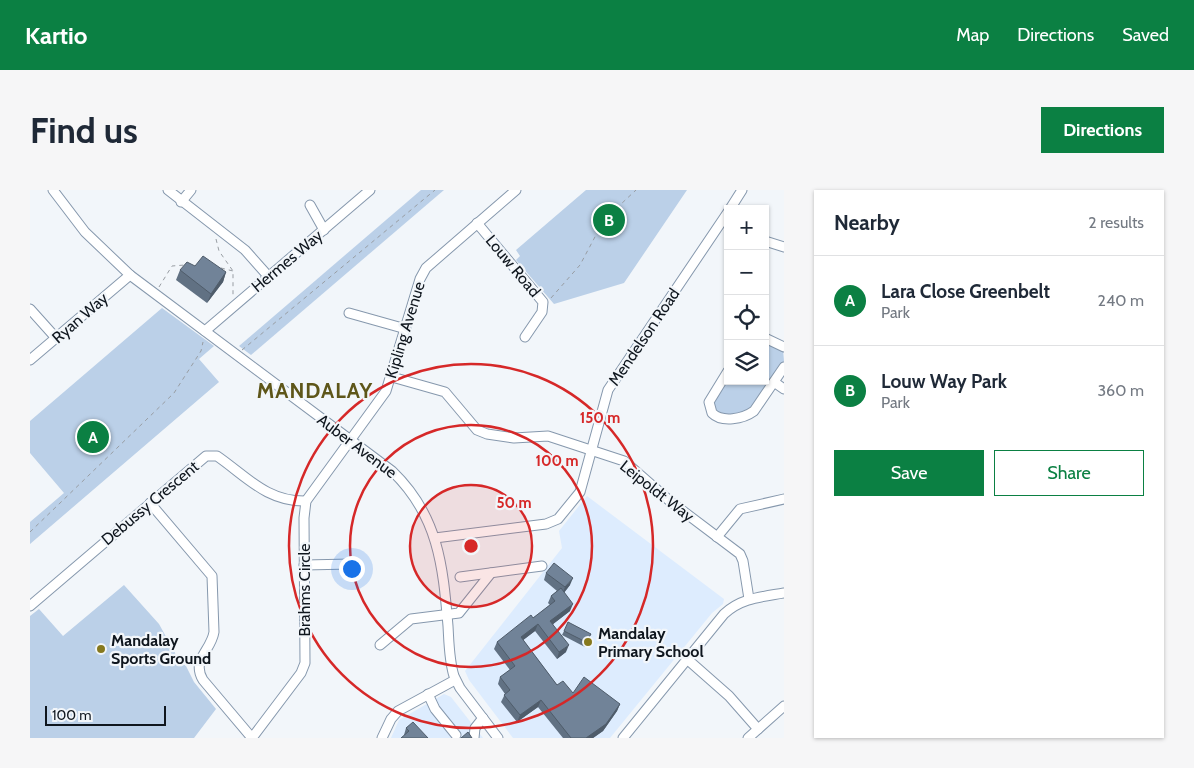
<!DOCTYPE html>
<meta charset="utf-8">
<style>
body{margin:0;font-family:Cabin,sans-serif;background:#f6f6f7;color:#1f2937}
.controls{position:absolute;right:15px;top:15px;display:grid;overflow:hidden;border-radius:0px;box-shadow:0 1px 4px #0004}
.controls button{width:45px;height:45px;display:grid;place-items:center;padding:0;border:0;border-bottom:1px solid #e0e1e3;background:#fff;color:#1f2937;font:25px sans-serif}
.scale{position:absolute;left:15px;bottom:12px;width:121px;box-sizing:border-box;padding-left:5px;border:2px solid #0f161e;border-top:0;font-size:14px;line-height:18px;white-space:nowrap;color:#0f161e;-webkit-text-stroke:4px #f2f6fa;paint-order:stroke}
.you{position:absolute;left:321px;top:378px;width:18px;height:18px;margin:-12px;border:4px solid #fff;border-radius:50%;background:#1a73e8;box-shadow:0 0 0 8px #1a73e833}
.badge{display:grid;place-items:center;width:32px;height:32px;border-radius:50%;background:#0b8043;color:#fff;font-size:16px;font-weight:700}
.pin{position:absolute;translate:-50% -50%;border:2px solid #fff;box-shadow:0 1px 5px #0006}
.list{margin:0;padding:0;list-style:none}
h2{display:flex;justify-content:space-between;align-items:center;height:65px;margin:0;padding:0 20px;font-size:21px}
h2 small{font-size:16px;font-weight:400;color:#747a83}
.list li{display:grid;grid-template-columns:32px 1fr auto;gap:15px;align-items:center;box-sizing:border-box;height:90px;padding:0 20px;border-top:1px solid #e0e1e3}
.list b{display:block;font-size:19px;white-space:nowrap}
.list p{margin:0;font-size:16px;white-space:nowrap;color:#747a83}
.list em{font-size:16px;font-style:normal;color:#747a83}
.actions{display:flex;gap:10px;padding:15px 20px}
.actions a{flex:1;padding:11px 0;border:1px solid #0b8043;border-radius:0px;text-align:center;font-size:18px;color:#0b8043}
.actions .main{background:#0b8043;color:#fff}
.icon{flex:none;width:28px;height:28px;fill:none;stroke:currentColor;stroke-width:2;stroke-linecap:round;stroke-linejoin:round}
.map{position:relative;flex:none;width:754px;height:548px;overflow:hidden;border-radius:0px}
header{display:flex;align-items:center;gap:30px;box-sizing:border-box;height:70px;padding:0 25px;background:#0b8043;color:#fff}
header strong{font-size:24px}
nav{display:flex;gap:28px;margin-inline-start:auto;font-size:18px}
.intro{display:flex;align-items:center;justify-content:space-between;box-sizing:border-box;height:120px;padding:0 30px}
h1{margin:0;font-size:35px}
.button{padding:12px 22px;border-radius:0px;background:#0b8043;color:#fff;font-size:18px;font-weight:700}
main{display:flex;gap:30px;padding:0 30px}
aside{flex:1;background:#fff;border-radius:0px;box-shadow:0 1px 4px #0004}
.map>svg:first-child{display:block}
</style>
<header>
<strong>Kartio</strong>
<nav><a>Map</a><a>Directions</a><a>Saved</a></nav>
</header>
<div class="intro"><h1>Find us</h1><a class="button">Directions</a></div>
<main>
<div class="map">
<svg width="754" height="548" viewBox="0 0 754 548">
<rect width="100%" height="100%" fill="#f2f6fa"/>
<g fill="#ddecfe">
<polygon points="557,306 694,409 693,414 682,423 580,548 483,548 439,490 435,481 532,358 529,341"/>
<polygon points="414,504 421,507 453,548 361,548 369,530"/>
</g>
<g fill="#bbd0e8">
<polygon points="391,0 414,0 221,165 209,156"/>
<polygon points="556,0 657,0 594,93 524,114 486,70 490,66 486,60"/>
<polygon points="132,118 184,156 169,169 189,192 0,354 0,332 34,303 0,263 0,231"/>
<path d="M735,152L753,160L754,171L723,217C716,223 695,230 686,222C684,220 684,217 682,215L698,188V191H735Z"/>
<polygon points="94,395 129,434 150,472 156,476 164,492 186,519 164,548 0,548 0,426 9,419 33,446"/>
</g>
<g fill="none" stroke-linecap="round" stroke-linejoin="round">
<g stroke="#8698ad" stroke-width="11">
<g id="minor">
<path d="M23,0L55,42L100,85L362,281C408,325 413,375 418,436C419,452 419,470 424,486L430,498L468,548"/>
<polyline points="138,0 215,60 239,87"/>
<polyline points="151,12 161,0"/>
<polyline points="280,15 294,40"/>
<polyline points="700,19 712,0"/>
<polyline points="447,33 513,112 512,122 495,147"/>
<polyline points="735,51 754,57"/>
<polyline points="0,119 26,148"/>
<polyline points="319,123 376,139"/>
<polyline points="175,141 340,0"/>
<polyline points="735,148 754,157"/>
<polyline points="0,170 100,85"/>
<path d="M698,181L679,212L682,223C692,233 713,229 724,221L754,177"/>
<polyline points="362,187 415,202 447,240 457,244 484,248 518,246 594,271 641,312 710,364 713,371 719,409"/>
<polyline points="744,192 754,199"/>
<path d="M120,313L182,386L184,442C181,461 161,470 173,490L222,548"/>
<polyline points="687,347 710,319 754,309"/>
<polyline points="405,348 516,334 528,329 550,302 578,200 698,22"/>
<polyline points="274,375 321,374"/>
<polyline points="430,387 512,376"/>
<path d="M0,416L176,266H187C216,286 237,312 276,311"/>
<polyline points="350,455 381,429 429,423 461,383"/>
<polyline points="657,469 699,506 728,539"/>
<polyline points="398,504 405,519 426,545"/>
<polyline points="222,548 271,483 275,473 274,328 276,311 356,201 390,89 396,78 486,0"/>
<polyline points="352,548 361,529 368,521 425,490"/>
<polyline points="444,548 445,538 453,528"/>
<path d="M593,548L694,424C711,408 731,407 754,403"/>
<polyline points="718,548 754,516"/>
</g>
</g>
<g stroke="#989da3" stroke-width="1" stroke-dasharray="4 4" stroke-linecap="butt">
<polyline points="186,49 189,61 203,81 203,105"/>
<polyline points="191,78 203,81"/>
<polyline points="129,97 142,76 155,75"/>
<polyline points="521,108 550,75 574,30 606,0"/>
<polyline points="212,160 405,0"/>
<polyline points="0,342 144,203 171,161 173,152"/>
</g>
<use href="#minor" stroke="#fff" stroke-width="9"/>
</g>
<g fill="#617183">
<polygon points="165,76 196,82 193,92 177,113 146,90 150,80"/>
<polygon points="516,383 540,395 534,403 540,421 523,434 536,462 527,469 505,441 493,450 527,495 543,503 590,514 587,521 573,541 563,548 533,548 508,517 487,532 471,512 475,504 468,494 470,487 480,480 464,459 467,452 503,428 520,415 518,413 521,406 527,401 514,390"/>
<polygon points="534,441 561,444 555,457 532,445"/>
<polygon points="376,538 398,548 374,545"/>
</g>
<g fill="#4f5c6a">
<polygon points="196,82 193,92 177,113 181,104"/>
<polygon points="543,388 540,395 532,405 535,397"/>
<polygon points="543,414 540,421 518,438 520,431"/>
<polygon points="508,434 505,441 488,454 491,447"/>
<polygon points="539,455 536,462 527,469 529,462"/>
<polygon points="511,510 508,517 487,532 490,525"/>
<polygon points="590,514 587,521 573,541 563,548 556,548"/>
</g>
<g fill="#718398" stroke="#4f5c6a">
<polygon points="173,66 196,82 181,104 150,80 157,72 165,76"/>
<polygon points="524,373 543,388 535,397 516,383"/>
<polygon points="531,398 543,414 520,431 539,455 529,462 508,434 491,447 527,495 533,491 543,503 554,487 590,514 576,534 556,548 541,548 511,510 490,525 474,505 480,500 470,487 485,476 467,452 501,425 503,428 525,411 521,406"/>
<polygon points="538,432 561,444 556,452 534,441"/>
<polygon points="383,532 398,548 371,548 379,541 376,538"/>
<polygon points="438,542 442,548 431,548"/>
</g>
<circle cx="441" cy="356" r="61" fill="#d62828" fill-opacity=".12"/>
<g fill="none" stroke="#d62828" stroke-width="2.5">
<circle cx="441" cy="356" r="61"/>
<circle cx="441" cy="356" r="121"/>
<circle cx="441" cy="356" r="182"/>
</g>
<g fill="#86791e" stroke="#f2f6fa" stroke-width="2">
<circle cx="558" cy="452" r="5"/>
<circle cx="71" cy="459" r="5"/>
</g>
<g text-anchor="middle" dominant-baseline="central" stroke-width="4.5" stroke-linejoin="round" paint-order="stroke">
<g font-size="16" fill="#0f161e" stroke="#f2f6fa">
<text transform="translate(257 71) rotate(-40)">Hermes Way</text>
<text transform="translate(483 76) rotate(50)">Louw Road</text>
<text transform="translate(50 128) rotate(-41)">Ryan Way</text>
<text transform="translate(375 140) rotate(-73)">Kipling Avenue</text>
<text transform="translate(614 147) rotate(-56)">Mendelson Road</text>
<text transform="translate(327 256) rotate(37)">Auber Avenue</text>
<text transform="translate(627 301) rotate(38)">Leipoldt Way</text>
<text transform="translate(120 313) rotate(-40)">Debussy Crescent</text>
<text transform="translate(274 400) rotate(-90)">Brahms Circle</text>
</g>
<g font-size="16" font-weight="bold" fill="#0f161e" stroke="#f2f6fa" text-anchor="start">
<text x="568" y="443">Mandalay<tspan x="568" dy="18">Primary School</tspan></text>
<text x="81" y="450">Mandalay<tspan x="81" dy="18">Sports Ground</tspan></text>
</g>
<g font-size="21" font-weight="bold" letter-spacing="1" fill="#5e5619" stroke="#f2f6fa">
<text x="285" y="200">MANDALAY</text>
</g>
</g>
<circle cx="441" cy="356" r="8" fill="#d62828" stroke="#f2f6fa" stroke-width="2.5"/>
<g font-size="15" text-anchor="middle" font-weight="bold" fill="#d62828" stroke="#f2f6fa" stroke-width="4.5" stroke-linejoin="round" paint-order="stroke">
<text x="570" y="233">150 m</text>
<text x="527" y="276">100 m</text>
<text x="484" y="318">50 m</text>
</g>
</svg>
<div class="controls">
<button>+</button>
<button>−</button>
<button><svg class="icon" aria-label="locate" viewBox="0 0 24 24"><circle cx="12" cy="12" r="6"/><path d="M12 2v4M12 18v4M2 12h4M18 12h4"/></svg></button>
<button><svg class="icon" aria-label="layers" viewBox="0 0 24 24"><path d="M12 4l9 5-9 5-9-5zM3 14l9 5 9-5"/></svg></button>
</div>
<div class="scale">100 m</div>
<div class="you"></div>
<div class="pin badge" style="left:63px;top:247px">A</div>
<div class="pin badge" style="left:579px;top:30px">B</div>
</div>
<aside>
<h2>Nearby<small>2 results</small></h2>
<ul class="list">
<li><span class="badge">A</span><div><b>Lara Close Greenbelt</b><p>Park</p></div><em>240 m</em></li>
<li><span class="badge">B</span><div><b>Louw Way Park</b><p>Park</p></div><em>360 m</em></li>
</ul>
<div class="actions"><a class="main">Save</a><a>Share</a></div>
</aside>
</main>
